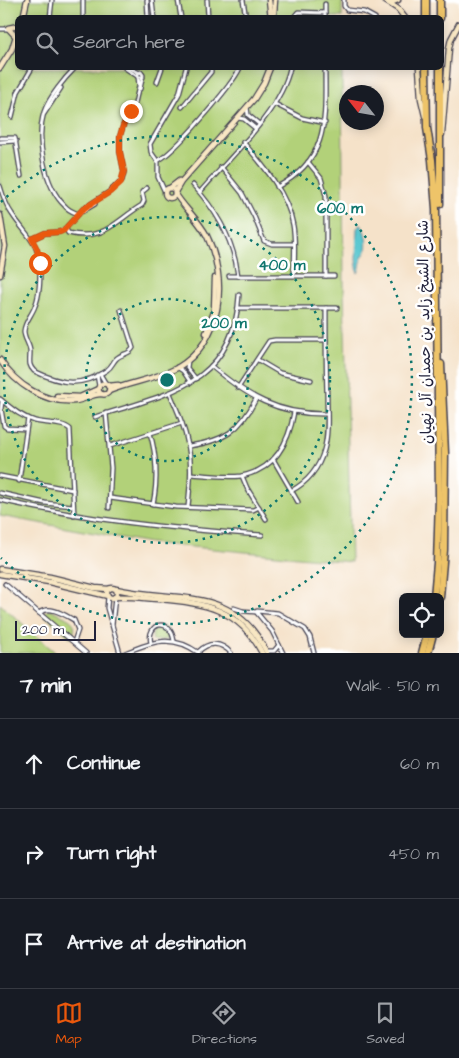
<!DOCTYPE html>
<meta charset="utf-8">
<style>
body{margin:0;font-family:"Architects Daughter","Playpen Sans Arabic",sans-serif;background:#20242c;color:#f1f3f6}
.controls{position:absolute;right:15px;bottom:15px;display:grid;overflow:hidden;border-radius:8px;box-shadow:0 2px 12px #0003}
.controls button{width:45px;height:45px;display:grid;place-items:center;padding:0;border:0;border-bottom:1px solid #363941;background:#171b24;color:#f1f3f6;font:25px sans-serif}
.compass{position:absolute;left:339px;top:85px;width:45px;height:45px;border-radius:50%;background:#171b24;box-shadow:0 2px 12px #0003;rotate:301deg}
.scale{position:absolute;left:15px;bottom:12px;width:81px;box-sizing:border-box;padding-left:5px;border:2px solid #22223b;border-top:0;font-size:14px;line-height:18px;white-space:nowrap;color:#22223b;-webkit-text-stroke:4px #fff;paint-order:stroke}
.stop{position:absolute;width:15px;height:15px;margin:-11px;border:4px solid #ea580c;border-radius:50%;background:#fff}
.stop.end{background:#ea580c;border-color:#fff;box-shadow:0 1px 5px #0008}
.list{margin:0;padding:0;list-style:none}
h2{display:flex;justify-content:space-between;align-items:center;height:65px;margin:0;padding:0 20px;font-size:21px}
h2 small{font-size:16px;font-weight:400;color:#9ea1a6}
.list li{display:grid;grid-template-columns:32px 1fr auto;gap:15px;align-items:center;box-sizing:border-box;height:90px;padding:0 20px;border-top:1px solid #363941}
.list b{display:block;font-size:19px;white-space:nowrap}
.list em{font-size:16px;font-style:normal;color:#9ea1a6}
.icon{flex:none;width:28px;height:28px;fill:none;stroke:currentColor;stroke-width:2;stroke-linecap:round;stroke-linejoin:round}
.map{position:relative;flex:none;width:459px;height:653px;overflow:hidden}
.search{position:absolute;background:#171b24;box-shadow:0 2px 12px #0003;left:15px;right:15px;top:15px;height:55px;display:flex;align-items:center;gap:12px;box-sizing:border-box;padding:0 18px;border-radius:8px;color:#9ea1a6;font-size:19px}
.sheet{height:335px;background:#171b24}
nav{display:flex;justify-content:space-around;align-items:center;box-sizing:border-box;height:70px;border-top:1px solid #363941;background:#171b24;font-size:14px;color:#9ea1a6}
nav a{display:grid;justify-items:center;gap:2px}
nav .on{color:#ea580c}
.map>svg:first-child{display:block}
</style>
<div class="map">
<svg width="459" height="653" viewBox="0 0 459 653">
<rect width="100%" height="100%" fill="#fff"/>
<filter id="ink" filterUnits="userSpaceOnUse"><feTurbulence type="fractalNoise" baseFrequency=".02" numOctaves="2"/><feDisplacementMap in="SourceGraphic" scale="10" xChannelSelector="R" yChannelSelector="G"/><feConvolveMatrix kernelMatrix="1 2 1 2 8 2 1 2 1" color-interpolation-filters="sRGB"/></filter>
<filter id="wash" filterUnits="userSpaceOnUse"><feTurbulence type="fractalNoise" baseFrequency=".0096" numOctaves="4" result="noise"/><feDisplacementMap in="SourceGraphic" scale="20" xChannelSelector="R" yChannelSelector="G"/><feGaussianBlur stdDeviation="1.12" result="paint"/><feColorMatrix in="noise" values="0 0 0 0 0 0 0 0 0 0 0 0 0 0 0 0 0 1.4 0 .05"/><feComposite in="paint" operator="in"/></filter>
<g filter="url(#wash)">
<rect width="100%" height="100%" fill="#f5e2c9"/>
<g fill="#b2d179" stroke="#6a7a5a">
<polygon points="0,0 342,0 342,17 18,18 18,68 342,68 344,291 351,562 150,543 0,516"/>
<polygon points="0,604 56,653 0,653"/>
<path d="M48,610C54,610 58,613 63,616C74,621 78,626 71,638L43,614Z"/>
<path d="M160,626L165,627L168,630L170,639L153,641C151,634 153,629 160,626Z"/>
</g>
<path fill="#5ac7d0" stroke="#3e7486" d="M361,224C365,231 368,241 366,250C366,253 363,255 362,257C360,262 361,268 358,273L356,260L357,228Z"/>
</g>
<g filter="url(#ink)">
<g fill="none" stroke-linecap="round" stroke-linejoin="round">
<g stroke="#423f50" stroke-width="5.5">
<g id="street">
<polyline points="83,0 83,18"/>
<polyline points="147,0 148,18"/>
<polyline points="152,0 154,18"/>
<polyline points="178,0 181,18"/>
<polyline points="207,0 208,18"/>
<polyline points="243,0 246,18"/>
<polyline points="344,0 344,6 347,10 364,12 375,18"/>
<polyline points="50,18 52,0"/>
<polyline points="293,18 298,12 325,13"/>
<polyline points="325,18 325,4"/>
<polyline points="0,29 9,29"/>
<path d="M75,68C65,78 49,97 44,112C36,139 44,186 65,206C68,210 73,212 78,214"/>
<polyline points="125,68 137,76"/>
<polyline points="129,68 138,72"/>
<polyline points="157,82 162,68"/>
<polyline points="140,89 143,75 141,72 138,73 138,77 143,77"/>
<polyline points="275,104 302,118 325,123"/>
<polyline points="182,107 211,72 211,68"/>
<polyline points="247,107 248,115 259,124"/>
<polyline points="44,114 61,88"/>
<polyline points="12,117 18,92 32,68"/>
<polyline points="238,118 244,119 255,128"/>
<polyline points="0,138 15,138 21,176"/>
<polyline points="0,142 16,141"/>
<path d="M243,142C263,165 288,194 293,225C296,241 294,259 294,275"/>
<path d="M157,161C174,154 232,85 240,68"/>
<polyline points="308,162 321,178 326,196 326,276"/>
<polyline points="221,167 242,193 254,216 264,241 272,244 294,244"/>
<path d="M193,185C217,211 234,240 238,276"/>
<path d="M0,186C3,196 6,206 12,214C24,233 41,244 40,268C40,280 40,295 35,306C32,315 25,321 24,331C24,340 31,345 30,353C30,361 28,365 34,371C61,384 81,388 107,370C112,367 113,361 117,358C123,353 129,355 133,348L121,310"/>
<path d="M277,187C330,159 325,119 325,68"/>
<polyline points="165,192 158,177 158,162 151,152 150,144 179,94 186,68"/>
<path d="M200,192C229,158 281,111 290,68"/>
<polyline points="83,211 95,204"/>
<path d="M66,229L68,233C104,242 115,221 142,205L144,201L142,192L147,188"/>
<polyline points="32,239 45,233 59,232 64,230 83,209 109,192 122,180 124,172 120,152 120,136 123,126 135,103 139,86 138,77"/>
<polyline points="229,276 334,276"/>
<polyline points="238,308 337,308"/>
<polyline points="188,360 187,368 196,379"/>
<polyline points="258,360 280,373 311,380"/>
<path d="M211,366C247,396 278,415 327,414"/>
<polyline points="177,367 183,371 191,383"/>
<polyline points="100,374 106,384"/>
<polyline points="97,375 99,386"/>
<polyline points="238,388 269,341 275,340 326,340"/>
<path d="M170,393C176,408 184,424 187,441C193,463 190,485 188,507"/>
<path d="M0,399C11,408 21,417 35,421C46,424 62,422 70,429L74,515"/>
<polyline points="2,401 1,409 4,426 7,428 26,429"/>
<polyline points="106,413 111,468 109,508"/>
<path d="M95,417C166,394 234,385 239,295"/>
<path d="M150,433C157,457 158,480 153,504"/>
<polyline points="110,446 182,423"/>
<path d="M189,446C224,441 240,431 256,399"/>
<polyline points="273,459 298,502"/>
<path d="M191,474C207,475 225,478 241,476C275,470 289,442 294,412"/>
<polyline points="0,476 73,490"/>
<polyline points="242,476 247,488 266,519"/>
<polyline points="19,481 28,418"/>
<path d="M291,491C308,482 319,468 324,450C329,433 327,414 327,396C326,367 326,337 326,308"/>
<polyline points="0,493 45,503 73,506"/>
<polyline points="110,498 176,507 253,510 259,507"/>
<path d="M0,500C86,520 174,529 262,535"/>
<polyline points="5,584 86,653"/>
<polyline points="108,596 107,608 111,622"/>
<polyline points="115,597 112,625 120,653"/>
<polyline points="234,608 243,611 257,612"/>
<path d="M39,613C50,605 63,614 74,620L78,630L74,642"/>
<path d="M151,643C146,623 170,616 174,641"/>
<polyline points="267,651 274,651 279,645"/>
<path d="M198,652C209,641 221,642 231,653"/>
<path d="M125,653C153,641 172,634 199,653"/>
<polyline points="283,653 272,631 257,613 257,611 278,613 305,629 310,637 314,653"/>
</g>
</g>
<g stroke="#423f50" stroke-width="7">
<g id="secondary">
<polyline points="269,0 271,18"/>
<polyline points="384,0 398,9 405,18"/>
<polyline points="389,0 393,2 398,0"/>
<polyline points="274,14 275,0"/>
<polyline points="23,18 27,0"/>
<polyline points="17,38 8,28 18,26"/>
<polyline points="0,68 12,49 16,36"/>
<polyline points="419,68 421,99 425,116"/>
<polyline points="442,134 449,48 451,39 459,24"/>
<circle cx="170" cy="193" r="5"/>
<polyline points="170,188 179,181"/>
<polyline points="175,192 181,182 254,99 264,83 270,68"/>
<polyline points="0,215 5,246 0,275"/>
<polyline points="206,333 214,312 215,278"/>
<path d="M0,360C15,384 45,404 75,401C84,400 92,394 101,394"/>
<circle cx="104" cy="389" r="5.5"/>
<polyline points="108,386 118,385"/>
<path d="M109,391C131,382 156,379 177,368C223,341 228,280 207,236C198,219 184,208 175,193"/>
<polyline points="57,396 80,397 98,389"/>
<polyline points="0,569 50,577 95,588 109,589"/>
<polyline points="0,574 49,582 108,596"/>
<circle cx="112" cy="593" r="5"/>
<path d="M116,589C176,603 234,584 267,653"/>
<path d="M115,597C129,596 144,598 158,599C203,602 240,609 262,653"/>
</g>
</g>
<g stroke="#423f50" stroke-width="9">
<g id="highway">
<polyline points="426,0 426,18"/>
<polyline points="440,18 440,0"/>
<polyline points="426,68 427,128 432,160 436,209 439,498 437,563 434,597"/>
<polyline points="440,68 440,204"/>
<polyline points="440,597 444,550 445,453 441,364"/>
<polyline points="422,653 427,634"/>
<polyline points="428,653 433,634"/>
</g>
</g>
<use href="#street" stroke="#fff" stroke-width="3"/>
<use href="#secondary" stroke="#f8e7c3" stroke-width="4.5"/>
<use href="#highway" stroke="#eec469" stroke-width="6"/>
</g>
</g>
<g fill="none" stroke-linecap="round" stroke-linejoin="round" filter="url(#ink)">
<polyline stroke="#ea580c" stroke-width="6" points="40,263 37,249 32,239 45,233 60,232 64,230 83,209 110,192 121,182 124,171 120,152 120,136 123,126 131,111"/>
</g>
<g fill="none" stroke="#0f766e" stroke-width="2.5" stroke-dasharray="2.5 5">
<circle cx="167" cy="380" r="81"/>
<circle cx="167" cy="380" r="163"/>
<path d="M1 202A244 244 0 1 1 1 558"/>
</g>
<g text-anchor="middle" dominant-baseline="central" stroke-width="5" stroke-linejoin="round" paint-order="stroke">
<g font-size="15" fill="#22223b" stroke="#fff">
<text transform="translate(425 332) rotate(-91)">شارع الشيخ زايد بن حمدان آل نهيان</text>
</g>
</g>
<circle cx="167" cy="380" r="8" fill="#0f766e" stroke="#fff" stroke-width="2.5"/>
<g font-size="15" text-anchor="middle" font-weight="bold" fill="#0f766e" stroke="#fff" stroke-width="5" stroke-linejoin="round" paint-order="stroke">
<text x="340" y="213">600 m</text>
<text x="282" y="270">400 m</text>
<text x="224" y="328">200 m</text>
</g>
</svg>
<div class="controls">
<button><svg class="icon" aria-label="locate" viewBox="0 0 24 24"><circle cx="12" cy="12" r="6"/><path d="M12 2v4M12 18v4M2 12h4M18 12h4"/></svg></button>
</div>
<svg class="compass" viewBox="-18 -18 36 36"><path d="M0-13l5 13h-10z" fill="#e53935"/><path d="M0 13l5-13h-10z" fill="#9ea1a6"/></svg>
<div class="scale">200 m</div>
<div class="stop" style="left:40px;top:263px"></div>
<div class="stop end" style="left:131px;top:111px"></div>
<div class="search"><svg class="icon" aria-label="search" viewBox="0 0 24 24"><circle cx="10" cy="10" r="6"/><path d="M15 15l6 6"/></svg>Search here</div>
</div>
<section class="sheet">
<h2>7 min<small>Walk · 510 m</small></h2>
<ul class="list">
<li><svg class="icon" aria-label="ahead" viewBox="0 0 24 24"><path d="M12 20V5M6 11l6-6 6 6"/></svg><div><b>Continue</b></div><em>60 m</em></li>
<li><svg class="icon" aria-label="right" viewBox="0 0 24 24"><path d="M7 20v-9h11M14 6l5 5-5 5"/></svg><div><b>Turn right</b></div><em>450 m</em></li>
<li><svg class="icon" aria-label="arrive" viewBox="0 0 24 24"><path d="M6 21V4h12l-3 4 3 4H6"/></svg><div><b>Arrive at destination</b></div></li>
</ul>
</section>
<nav>
<a class="on"><svg class="icon" aria-label="map" viewBox="0 0 24 24"><path d="M3 6l6-2 6 2 6-2v14l-6 2-6-2-6 2zM9 4v14M15 6v14"/></svg>Map</a>
<a><svg class="icon" aria-label="directions" viewBox="0 0 24 24"><path d="M12 3l9 9-9 9-9-9zM9 14v-3h6M13 9l2 2-2 2"/></svg>Directions</a>
<a><svg class="icon" aria-label="saved" viewBox="0 0 24 24"><path d="M7 4h10v16l-5-4-5 4z"/></svg>Saved</a>
</nav>
